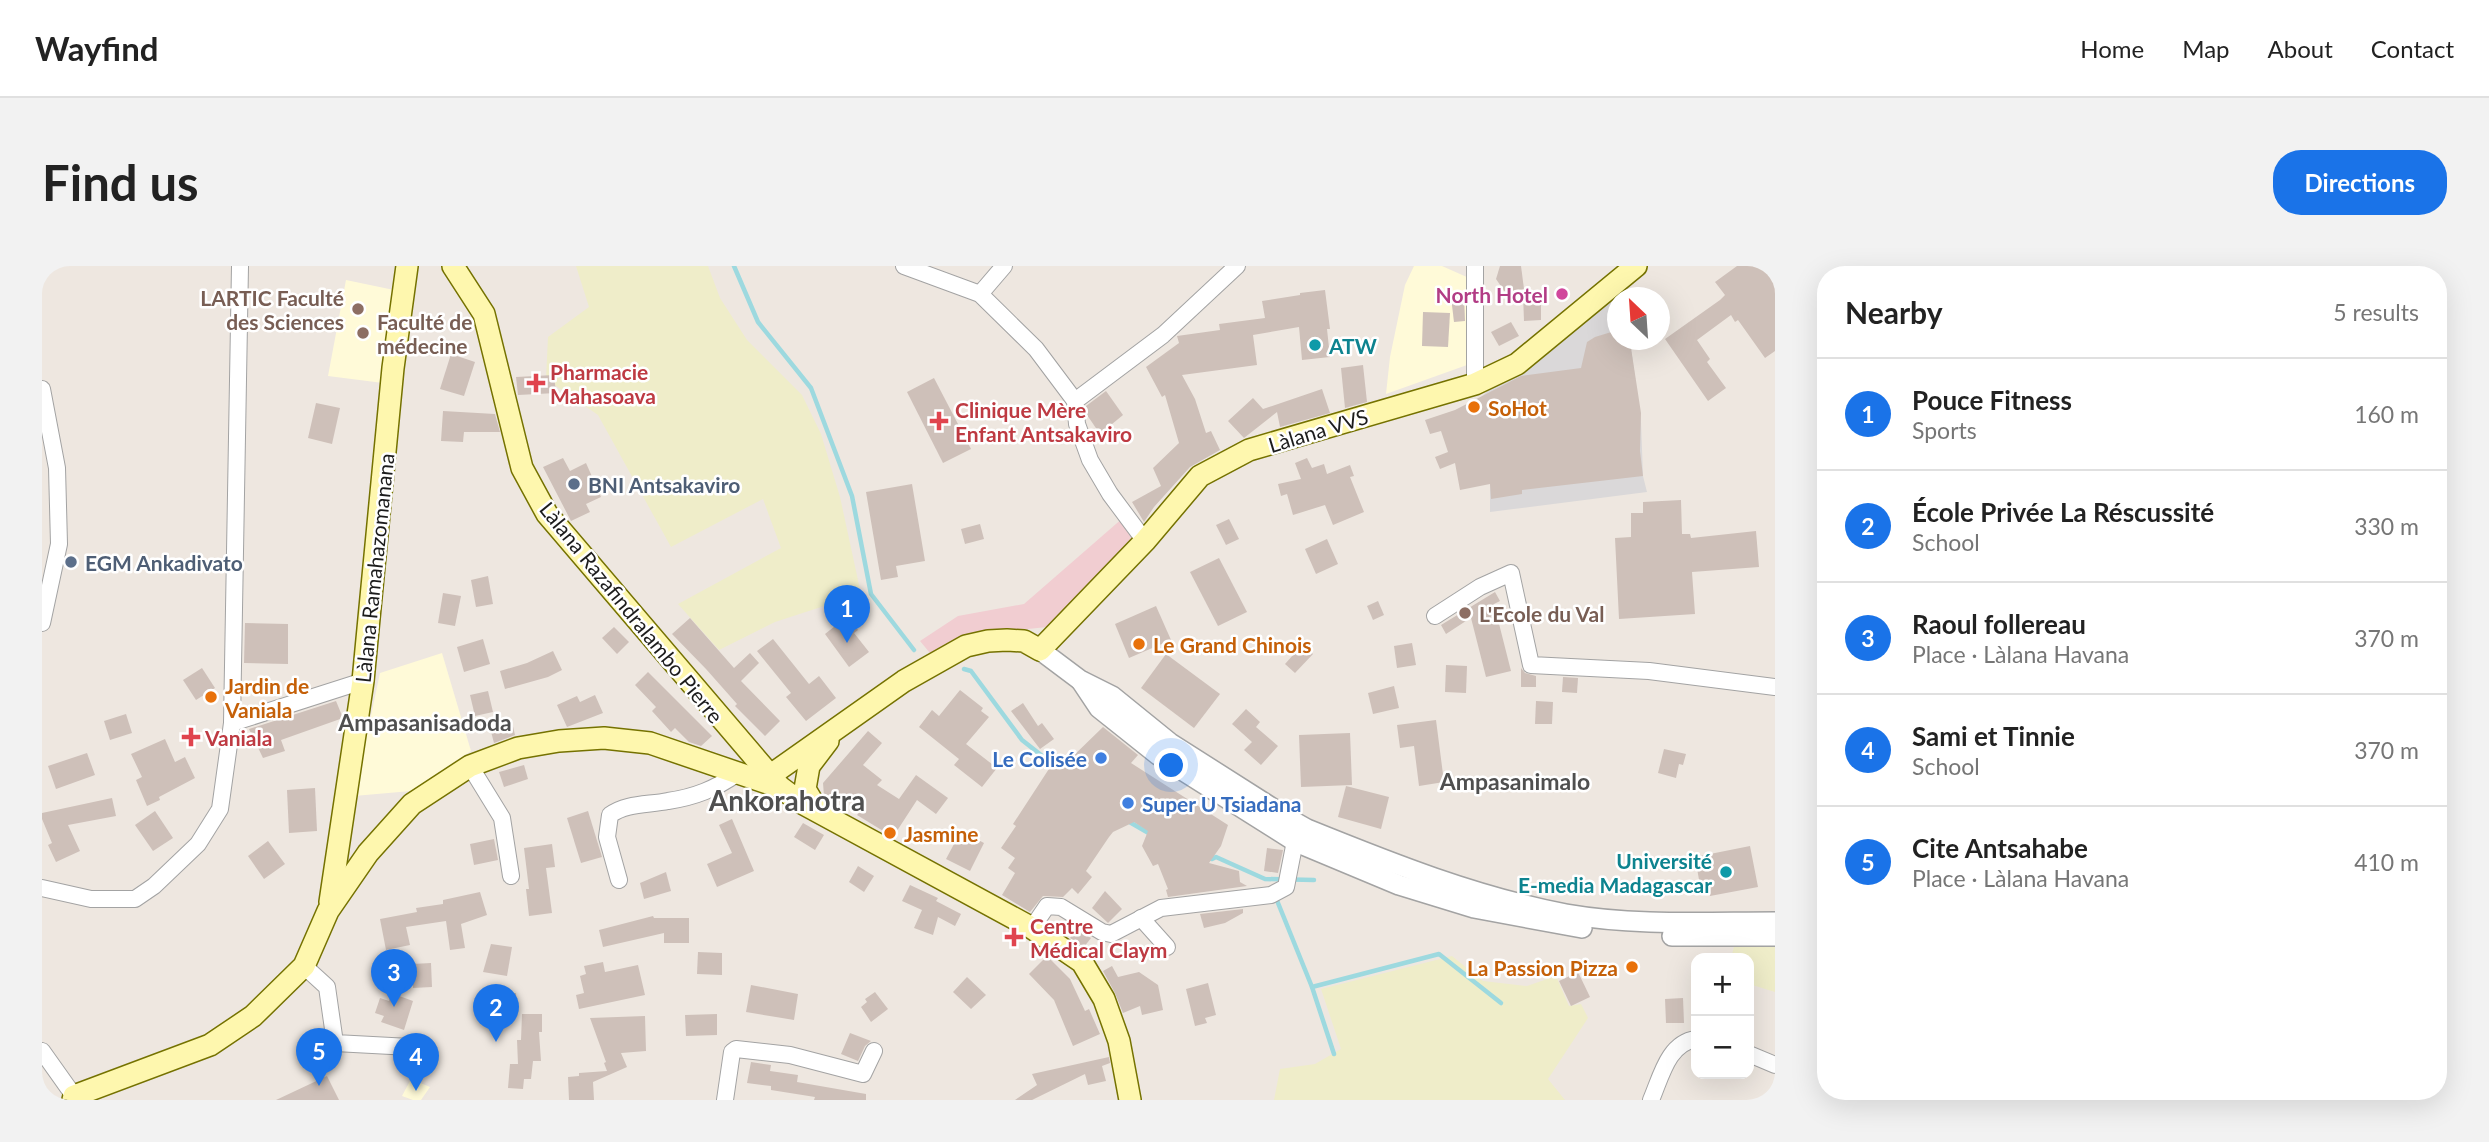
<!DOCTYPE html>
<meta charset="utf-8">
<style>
body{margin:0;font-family:Lato,sans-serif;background:#f2f2f2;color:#222}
.controls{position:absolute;right:21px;bottom:21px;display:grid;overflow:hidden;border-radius:14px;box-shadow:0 7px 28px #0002}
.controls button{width:63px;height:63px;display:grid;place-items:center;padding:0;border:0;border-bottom:2px solid #e0e0e0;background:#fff;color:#222;font:35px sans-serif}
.compass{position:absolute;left:1565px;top:21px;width:63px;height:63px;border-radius:50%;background:#fff;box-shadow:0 7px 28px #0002;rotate:335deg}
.you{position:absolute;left:1130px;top:500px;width:24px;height:24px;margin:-18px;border:5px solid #fff;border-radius:50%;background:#1a73e8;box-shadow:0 0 0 10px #1a73e833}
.badge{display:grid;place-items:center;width:46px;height:46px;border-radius:50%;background:#1a73e8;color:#fff;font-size:23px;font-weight:700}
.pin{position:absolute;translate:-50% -58px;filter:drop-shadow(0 2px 4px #0008)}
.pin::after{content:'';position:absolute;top:37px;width:24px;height:21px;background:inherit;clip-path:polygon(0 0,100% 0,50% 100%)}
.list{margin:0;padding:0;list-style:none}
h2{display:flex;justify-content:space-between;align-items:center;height:91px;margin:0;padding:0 28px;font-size:30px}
h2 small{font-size:23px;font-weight:400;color:#767676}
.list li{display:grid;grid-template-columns:46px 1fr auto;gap:21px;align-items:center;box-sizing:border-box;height:112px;padding:0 28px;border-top:2px solid #e0e0e0}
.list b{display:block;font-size:26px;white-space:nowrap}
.list p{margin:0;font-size:23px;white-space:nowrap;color:#767676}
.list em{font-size:23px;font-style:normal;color:#767676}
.map{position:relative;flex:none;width:1733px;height:834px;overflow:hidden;border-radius:28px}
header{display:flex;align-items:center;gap:42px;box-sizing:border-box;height:98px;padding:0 35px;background:#fff;border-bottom:2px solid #e0e0e0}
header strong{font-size:33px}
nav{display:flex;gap:38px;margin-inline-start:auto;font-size:24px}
.intro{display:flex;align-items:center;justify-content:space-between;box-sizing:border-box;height:168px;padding:0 42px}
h1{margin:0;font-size:49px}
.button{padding:18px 32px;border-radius:28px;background:#1a73e8;color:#fff;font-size:24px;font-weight:700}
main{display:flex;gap:42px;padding:0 42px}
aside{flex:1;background:#fff;border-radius:28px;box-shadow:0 7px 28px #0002}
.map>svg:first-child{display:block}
</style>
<header>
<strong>Wayfind</strong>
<nav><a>Home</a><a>Map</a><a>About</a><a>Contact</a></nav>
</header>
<div class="intro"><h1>Find us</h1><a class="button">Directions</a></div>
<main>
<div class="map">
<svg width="1733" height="834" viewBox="0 0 1733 834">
<rect width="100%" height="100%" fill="#eee7e0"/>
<polygon fill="#dad8d9" points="1563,26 1575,47 1576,74 1587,74 1589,82 1599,156 1601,210 1605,226 1448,246 1448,197 1439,131 1475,98"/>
<polygon fill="#f1cdd1" points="1082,251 1097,269 1005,361 920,370 888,387 878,375 916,350 982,338"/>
<g fill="#fffad8">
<polygon points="1372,0 1400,0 1427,12 1425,99 1344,128 1348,91 1363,19"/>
<polygon points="304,14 352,24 341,117 286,110"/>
<polygon points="400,387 429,485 369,525 312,530 338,407"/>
<polygon points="369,813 388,821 379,834 371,834 360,830"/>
</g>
<g fill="#efedc9">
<polygon points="534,0 666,0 678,32 705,74 760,129 779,168 798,231 819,328 733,356 677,384 636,338 739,282 721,233 629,281 556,149 504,113 506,71 547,41"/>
<polygon points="1733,676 1733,726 1707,718 1707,692 1689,692 1693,677"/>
<polygon points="1410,690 1441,715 1485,720 1514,710 1527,740 1539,738 1546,752 1506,813 1523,834 1232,834 1238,803 1273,798 1299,783 1279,723"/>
</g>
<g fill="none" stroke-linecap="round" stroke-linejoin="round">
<g stroke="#9dd9df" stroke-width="4.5">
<polyline points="692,0 716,56 769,122 810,230 829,328 872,384"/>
<polyline points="922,403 929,405 980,474 1013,500"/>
<polyline points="1084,554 1110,569"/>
<polyline points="1167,592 1170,593 1174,591 1223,613 1272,614"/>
<polyline points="1234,632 1270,721 1292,788"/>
<polyline points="1270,721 1397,688 1459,737"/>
</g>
</g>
<g fill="#cec0b9">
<polygon points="1458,0 1479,0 1482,23 1463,26 1454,13"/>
<polygon points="1695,0 1733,0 1733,85 1723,92 1696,54 1693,56 1689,49 1655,74 1668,93 1665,96 1684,122 1666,135 1623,73 1678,34 1683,29 1673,16"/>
<polygon points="1283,24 1288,63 1285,63 1288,91 1260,94 1257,61 1211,69 1215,99 1140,109 1153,133 1164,167 1169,165 1178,184 1148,201 1112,241 1102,256 1090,236 1119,220 1111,202 1137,177 1123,129 1120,131 1104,101 1137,77 1135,70 1178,64 1177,58 1223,52 1220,35 1258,29 1258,27"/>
<polygon points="1481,28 1499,28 1499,54 1482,55"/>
<polygon points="1422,30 1423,55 1412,56 1409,31"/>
<polygon points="1381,46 1408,47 1406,81 1380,80"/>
<polygon points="1469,56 1477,70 1457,80 1449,66"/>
<polygon points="1576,64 1576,74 1587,74 1589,82 1599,147 1598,185 1601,210 1480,224 1480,228 1449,233 1448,218 1418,224 1413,197 1398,203 1393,191 1406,186 1399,165 1388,168 1383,154 1413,144 1479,110 1539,102 1545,76 1553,71"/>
<polygon points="409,88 433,96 422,130 398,123"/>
<polygon points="1321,99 1325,136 1303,142 1299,102"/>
<polygon points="512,109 514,127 476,129 474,111"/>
<polygon points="892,112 929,183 901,197 865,126"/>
<polygon points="1280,123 1288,147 1238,161 1235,146 1202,172 1186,155 1211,132 1221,143"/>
<polygon points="1064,125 1081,149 1058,168 1045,149 1044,140"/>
<polygon points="274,137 298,142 290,178 266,172"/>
<polygon points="401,145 453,148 458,166 422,166 421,176 399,175"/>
<polygon points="521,192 528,205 544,197 559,231 544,238 548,246 529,255 501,201"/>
<polygon points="1265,192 1270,202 1282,198 1285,208 1308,199 1312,210 1308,211 1322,246 1291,259 1283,239 1251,249 1245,228 1239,230 1236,218 1259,213 1253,197"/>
<polygon points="870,218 883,295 854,300 856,311 839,314 824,226"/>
<polygon points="1639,234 1640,268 1648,268 1649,272 1714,265 1717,301 1650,306 1653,348 1577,353 1573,272 1589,271 1589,247 1601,247 1601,236"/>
<polygon points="1187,253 1197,273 1184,279 1174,259"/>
<polygon points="938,258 942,273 923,278 919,263"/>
<polygon points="1285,273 1296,298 1274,308 1263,283"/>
<polygon points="1177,292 1205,346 1176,360 1148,306"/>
<polygon points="446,310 451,338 434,341 429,314"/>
<polygon points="1453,326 1458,335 1452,338 1469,405 1444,411 1428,348 1427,353 1404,368 1399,359"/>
<polygon points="401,327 419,330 413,360 396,357"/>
<polygon points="1336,335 1342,349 1331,354 1325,340"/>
<polygon points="1114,340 1129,374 1087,392 1073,358"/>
<polygon points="648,352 692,402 708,387 717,397 699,415 738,455 723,470 693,440 695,438 664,403 630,368"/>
<polygon points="802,353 805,357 809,354 816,364 812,367 827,386 807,401 783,368"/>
<polygon points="203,357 246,358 246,398 202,397"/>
<polygon points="572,361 587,376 575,388 560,372"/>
<polygon points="441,373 448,398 422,406 415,381"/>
<polygon points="731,373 767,418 777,410 794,432 764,455 744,431 749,427 715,385"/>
<polygon points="1370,377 1374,399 1355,402 1352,380"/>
<polygon points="1260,379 1271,388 1253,407 1243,398"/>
<polygon points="511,385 520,404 506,411 463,423 458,405 485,397"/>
<polygon points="1124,388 1178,428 1152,462 1099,422"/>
<polygon points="1404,399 1425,400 1424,427 1403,426"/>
<polygon points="160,402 173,422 154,434 141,414"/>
<polygon points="1479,402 1483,407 1494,410 1494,421 1479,421"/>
<polygon points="606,406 670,470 659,480 647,476 633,462 629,466 610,445 614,441 593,419"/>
<polygon points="1521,411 1536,412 1535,427 1520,426"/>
<polygon points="1352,420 1357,442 1331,448 1326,427"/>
<polygon points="918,424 941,442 939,445 947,451 924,478 955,502 940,521 912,499 917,493 877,461 890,444 897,450"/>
<polygon points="446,425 451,446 433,450 428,429"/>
<polygon points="553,429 561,447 525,461 515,439 535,430 538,436"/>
<polygon points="294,435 301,452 239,474 243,485 221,492 207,463"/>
<polygon points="1494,435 1511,436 1510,458 1493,458"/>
<polygon points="981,437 996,460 1000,457 1012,473 998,483 969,445"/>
<polygon points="1204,443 1218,456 1214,461 1236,480 1219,499 1202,484 1210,476 1190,458"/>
<polygon points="84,448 90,467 68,474 62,455"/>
<polygon points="469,452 473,469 452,477 447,458"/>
<polygon points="1394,454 1402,516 1377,520 1372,480 1358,482 1355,459"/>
<polygon points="1061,461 1096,489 1089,497 1186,559 1179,580 1167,597 1197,605 1198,616 1205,620 1126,631 1124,624 1126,623 1116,598 1111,600 1100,580 1106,565 1092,556 1071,566 1067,571 1044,605 1050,611 1036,628 1030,622 1021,631 1001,630 988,646 960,629 973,607 966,602 973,592 959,582 974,560 971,558 1016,489 1026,495"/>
<polygon points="826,465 840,477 821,499 840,514 835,519 857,533 874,509 906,532 894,548 875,534 851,571 815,549 820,543 805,531 784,533 782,530 781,517"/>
<polygon points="1308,467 1310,519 1259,521 1257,469"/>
<polygon points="123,473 133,496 143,491 153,512 117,531 118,534 105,540 94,514 100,511 89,488"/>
<polygon points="1622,483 1644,488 1641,499 1637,498 1634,512 1616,507"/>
<polygon points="45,487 53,509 14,523 6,500"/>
<polygon points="482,499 486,513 462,521 457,506"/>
<polygon points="1304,520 1347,531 1339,563 1296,551"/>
<polygon points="273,522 275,565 247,567 245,524"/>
<polygon points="70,532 74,550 26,559 38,585 14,596 6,579 10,577 0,553 0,547"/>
<polygon points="113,545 131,572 111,585 93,559"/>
<polygon points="546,545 560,591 539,597 525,552"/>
<polygon points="690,553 712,605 675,621 665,598 690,587 677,559"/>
<polygon points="761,557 782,569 773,584 752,571"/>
<polygon points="919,565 942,577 928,605 904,593"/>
<polygon points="452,573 456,594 432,599 428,578"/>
<polygon points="226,575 243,598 222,613 206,590"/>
<polygon points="510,578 513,601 504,602 510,647 487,650 484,623 487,623 482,582"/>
<polygon points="1708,580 1716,621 1668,630 1667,624 1659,625 1653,591"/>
<polygon points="1225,582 1241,584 1236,607 1222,605"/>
<polygon points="816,600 832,610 822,626 807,616"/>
<polygon points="624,606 629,625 602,633 598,617"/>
<polygon points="868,619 896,632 894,635 919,648 913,660 896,651 891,669 872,662 880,644 860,635"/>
<polygon points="1063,625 1080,643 1066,657 1050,642"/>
<polygon points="438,626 445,649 419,658 423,682 408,684 404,655 364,661 368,679 344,684 338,653 375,646 374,642 401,638 401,634"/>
<polygon points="1201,643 1201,647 1183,657 1162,662 1158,648"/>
<polygon points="611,650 612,652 647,652 647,677 622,677 622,667 561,681 557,664"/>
<polygon points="1035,663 1049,672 1042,681 1028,672"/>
<polygon points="449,678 470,681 465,710 441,706"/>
<polygon points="656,686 680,687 680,709 655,708"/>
<polygon points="1005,690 1028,713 1043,745 1047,743 1058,768 1031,780 1012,734 987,708"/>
<polygon points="561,696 563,706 596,699 603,729 537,743 534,729 542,727 538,710 544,708 542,700"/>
<polygon points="389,697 390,721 371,722 370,698"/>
<polygon points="1070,700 1076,711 1097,706 1116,719 1121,744 1100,749 1098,740 1081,747 1073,727 1061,705"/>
<polygon points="1536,706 1548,731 1529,740 1517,715"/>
<polygon points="925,711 944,729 929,743 911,726"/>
<polygon points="1166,717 1174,749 1163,752 1165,757 1153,760 1144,723"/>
<polygon points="709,719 756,728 752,754 704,746"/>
<polygon points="833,726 846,743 829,756 819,741 825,736 823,733"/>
<polygon points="349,727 371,735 362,764 339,756 342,750 333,747 338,732 347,735"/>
<polygon points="474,727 475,740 452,741 452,728"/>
<polygon points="1641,732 1642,757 1624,757 1623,733"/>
<polygon points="480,748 500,748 500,766 497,766 499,795 491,795 489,813 482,813 481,823 466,822 468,798 476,798 475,774 479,774"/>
<polygon points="675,748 675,769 644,770 643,749"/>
<polygon points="603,750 604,785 579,787 585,801 551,816 552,834 527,834 526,811 537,810 537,807 565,805 562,797 564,796 548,752"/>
<polygon points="808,767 829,775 823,780 816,795 799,788"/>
<polygon points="1067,791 1068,797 1060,800 1064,815 1046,819 1043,808 990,834 973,834 995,819 990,808"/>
<polygon points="709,796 729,799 728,805 756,809 755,816 824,828 824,834 772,834 773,831 729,824 729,820 705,817"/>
<polygon points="285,810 297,834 234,834"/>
</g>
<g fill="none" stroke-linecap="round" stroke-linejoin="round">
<g stroke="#a3a3a3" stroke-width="18">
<g id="minor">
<polyline points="862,0 938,28 994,83 1033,135 1035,158 1048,194 1068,228 1103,275"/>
<polyline points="938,28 962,0"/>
<polyline points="1433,118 1433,0"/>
<polyline points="0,123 15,202 17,278 0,357"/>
<polyline points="1033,135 1121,69 1195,0"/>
<polyline points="1393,350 1438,321 1469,307 1489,399 1607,405 1733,421"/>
<polyline points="190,457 321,415"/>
<polyline points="428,500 460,552 469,610"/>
<path d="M577,614L565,571L568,549C584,537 606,539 626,535C653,531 673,523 696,507"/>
<polyline points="0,622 49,633 93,633 112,620 156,578 178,543 190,457 198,0"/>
<polyline points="1099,652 1125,681"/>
<polyline points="990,662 1005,640 1019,641 1060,666 1069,668 1119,642 1229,629 1244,621 1253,575"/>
<polyline points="262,700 285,721 293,777 368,781 369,797"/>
<polyline points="0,785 32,830"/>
<polyline points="1707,788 1733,799"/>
<polyline points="683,834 690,786 694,783 748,789 821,808 832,785"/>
<path d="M1609,834C1619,811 1626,777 1654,773"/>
</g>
</g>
<g stroke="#a3a3a3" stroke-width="22">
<g id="tertiary">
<path d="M998,384L1038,414L1070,430L1128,477L1249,554L1265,563C1349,597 1434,631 1524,648C1593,660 1664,656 1733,656"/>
<polyline points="1039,415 1057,442 1116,489 1254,576 1357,619 1432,642 1540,662"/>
<polyline points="1630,670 1733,670"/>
</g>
</g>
<g stroke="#757200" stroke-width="24">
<g id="secondary">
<polyline points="411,0 442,48 480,202 505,248 738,521 758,536 990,662 1040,696 1062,733 1077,775 1088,834"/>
<polyline points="726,511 862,415 924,380 946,375 965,374 982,375 998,384 1103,275 1158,210 1207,184 1433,118 1475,98 1594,0"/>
<polyline points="776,545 763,523 767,500 786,475"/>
<polyline points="288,636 321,415 351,102 365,0"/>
<polyline points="31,834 32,830 168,779 211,750 262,700 286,645 326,587 370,538 428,500 476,482 517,475 562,472 608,477 734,520"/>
</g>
</g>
<use href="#minor" stroke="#fff" stroke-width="16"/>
<use href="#tertiary" stroke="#fff" stroke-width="19"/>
<use href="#secondary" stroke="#fef7ae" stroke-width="21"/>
</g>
<circle fill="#d1479c" stroke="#fff" stroke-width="2.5" cx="1520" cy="28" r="7"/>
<g fill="#8d6e63" stroke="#fff" stroke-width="2.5">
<circle cx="316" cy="43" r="7"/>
<circle cx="321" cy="67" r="7"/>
<circle cx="1423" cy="347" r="7"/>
</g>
<g fill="#0f9aa8" stroke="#fff" stroke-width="2.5">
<circle cx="1273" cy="79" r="7"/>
<circle cx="1684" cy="606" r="7"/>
</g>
<g fill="#e0444e" stroke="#fff" stroke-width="2.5">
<path d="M490.5 106.5h7v7h7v7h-7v7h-7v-7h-7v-7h7z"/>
<path d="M893.5 144.5h7v7h7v7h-7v7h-7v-7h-7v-7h7z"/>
<path d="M145.5 460.5h7v7h7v7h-7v7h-7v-7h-7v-7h7z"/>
<path d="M968.5 660.5h7v7h7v7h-7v7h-7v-7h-7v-7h7z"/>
</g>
<g fill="#e8710a" stroke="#fff" stroke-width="2.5">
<circle cx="1432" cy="141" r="7"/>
<circle cx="1097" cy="378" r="7"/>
<circle cx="169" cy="431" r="7"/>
<circle cx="848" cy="567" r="7"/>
<circle cx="1590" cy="701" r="7"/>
</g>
<g fill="#5c6f8a" stroke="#fff" stroke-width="2.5">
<circle cx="532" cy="218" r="7"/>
<circle cx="29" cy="296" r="7"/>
</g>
<g fill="#3f7fe0" stroke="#fff" stroke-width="2.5">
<circle cx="1059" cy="492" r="7"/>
<circle cx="1086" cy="537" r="7"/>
</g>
<g text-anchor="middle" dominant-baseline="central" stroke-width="5" stroke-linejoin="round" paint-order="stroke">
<g font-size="21" font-weight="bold" fill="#b23c85" stroke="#fff" text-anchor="end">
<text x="1506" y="28">North Hotel</text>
</g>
<g font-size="21" font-weight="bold" fill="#785e54" stroke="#fff" text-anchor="start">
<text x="302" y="31" text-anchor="end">LARTIC Faculté<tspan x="302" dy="24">des Sciences</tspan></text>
<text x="335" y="55">Faculté de<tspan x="335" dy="24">médecine</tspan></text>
<text x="1437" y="347">L'Ecole du Val</text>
</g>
<g font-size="21" font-weight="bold" fill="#0d838f" stroke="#fff" text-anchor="start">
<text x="1287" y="79">ATW</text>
<text x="1670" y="594" text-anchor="end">Université<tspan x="1670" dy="24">E-media Madagascar</tspan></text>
</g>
<g font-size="21" font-weight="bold" fill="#be3a42" stroke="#fff" text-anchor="start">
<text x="508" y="105">Pharmacie<tspan x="508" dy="24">Mahasoava</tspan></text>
<text x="913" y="143">Clinique Mère<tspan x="913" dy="24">Enfant Antsakaviro</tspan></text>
<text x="163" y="471">Vaniala</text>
<text x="988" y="659">Centre<tspan x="988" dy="24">Médical Claym</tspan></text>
</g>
<g font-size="21" font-weight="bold" fill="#c56008" stroke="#fff" text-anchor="start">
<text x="1446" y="141">SoHot</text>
<text x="1111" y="378">Le Grand Chinois</text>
<text x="183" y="419">Jardin de<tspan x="183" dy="24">Vaniala</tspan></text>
<text x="862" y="567">Jasmine</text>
<text x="1576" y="701" text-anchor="end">La Passion Pizza</text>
</g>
<g font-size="21" fill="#1c1c1c" stroke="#fff">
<text transform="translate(1276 164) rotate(-17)">Làlana VVS</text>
<text transform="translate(332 302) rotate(-84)">Làlana Ramahazomanana</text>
<text transform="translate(590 346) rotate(51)">Làlana Razafindralambo Pierre</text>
</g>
<g font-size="21" font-weight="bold" fill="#4e5e75" stroke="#fff" text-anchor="start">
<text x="546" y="218">BNI Antsakaviro</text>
<text x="43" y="296">EGM Ankadivato</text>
</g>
<g font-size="21" font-weight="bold" fill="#366cbe" stroke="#fff" text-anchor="end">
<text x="1045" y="492">Le Colisée</text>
<text x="1100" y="537" text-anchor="start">Super U Tsiadana</text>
</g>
<g font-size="23" font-weight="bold" fill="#4f4f4f" stroke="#fff">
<text x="383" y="456">Ampasanisadoda</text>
<text x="1473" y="515">Ampasanimalo</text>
</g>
<g font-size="28" font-weight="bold" fill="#4f4f4f" stroke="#fff">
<text x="745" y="534">Ankorahotra</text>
</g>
</g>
</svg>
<div class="controls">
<button>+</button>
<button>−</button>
</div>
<svg class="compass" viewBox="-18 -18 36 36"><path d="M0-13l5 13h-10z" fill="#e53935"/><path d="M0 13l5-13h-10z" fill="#767676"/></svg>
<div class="you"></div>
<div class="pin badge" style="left:805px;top:377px">1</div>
<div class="pin badge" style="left:454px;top:776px">2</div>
<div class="pin badge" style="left:352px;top:741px">3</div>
<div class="pin badge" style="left:374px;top:825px">4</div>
<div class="pin badge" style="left:277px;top:820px">5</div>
</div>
<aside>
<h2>Nearby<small>5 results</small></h2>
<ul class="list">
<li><span class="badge">1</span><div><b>Pouce Fitness</b><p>Sports</p></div><em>160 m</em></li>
<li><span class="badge">2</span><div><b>École Privée La Réscussité</b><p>School</p></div><em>330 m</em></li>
<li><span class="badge">3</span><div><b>Raoul follereau</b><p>Place · Làlana Havana</p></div><em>370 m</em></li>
<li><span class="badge">4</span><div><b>Sami et Tinnie</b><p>School</p></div><em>370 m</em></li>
<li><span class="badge">5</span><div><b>Cite Antsahabe</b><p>Place · Làlana Havana</p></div><em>410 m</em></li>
</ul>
</aside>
</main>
